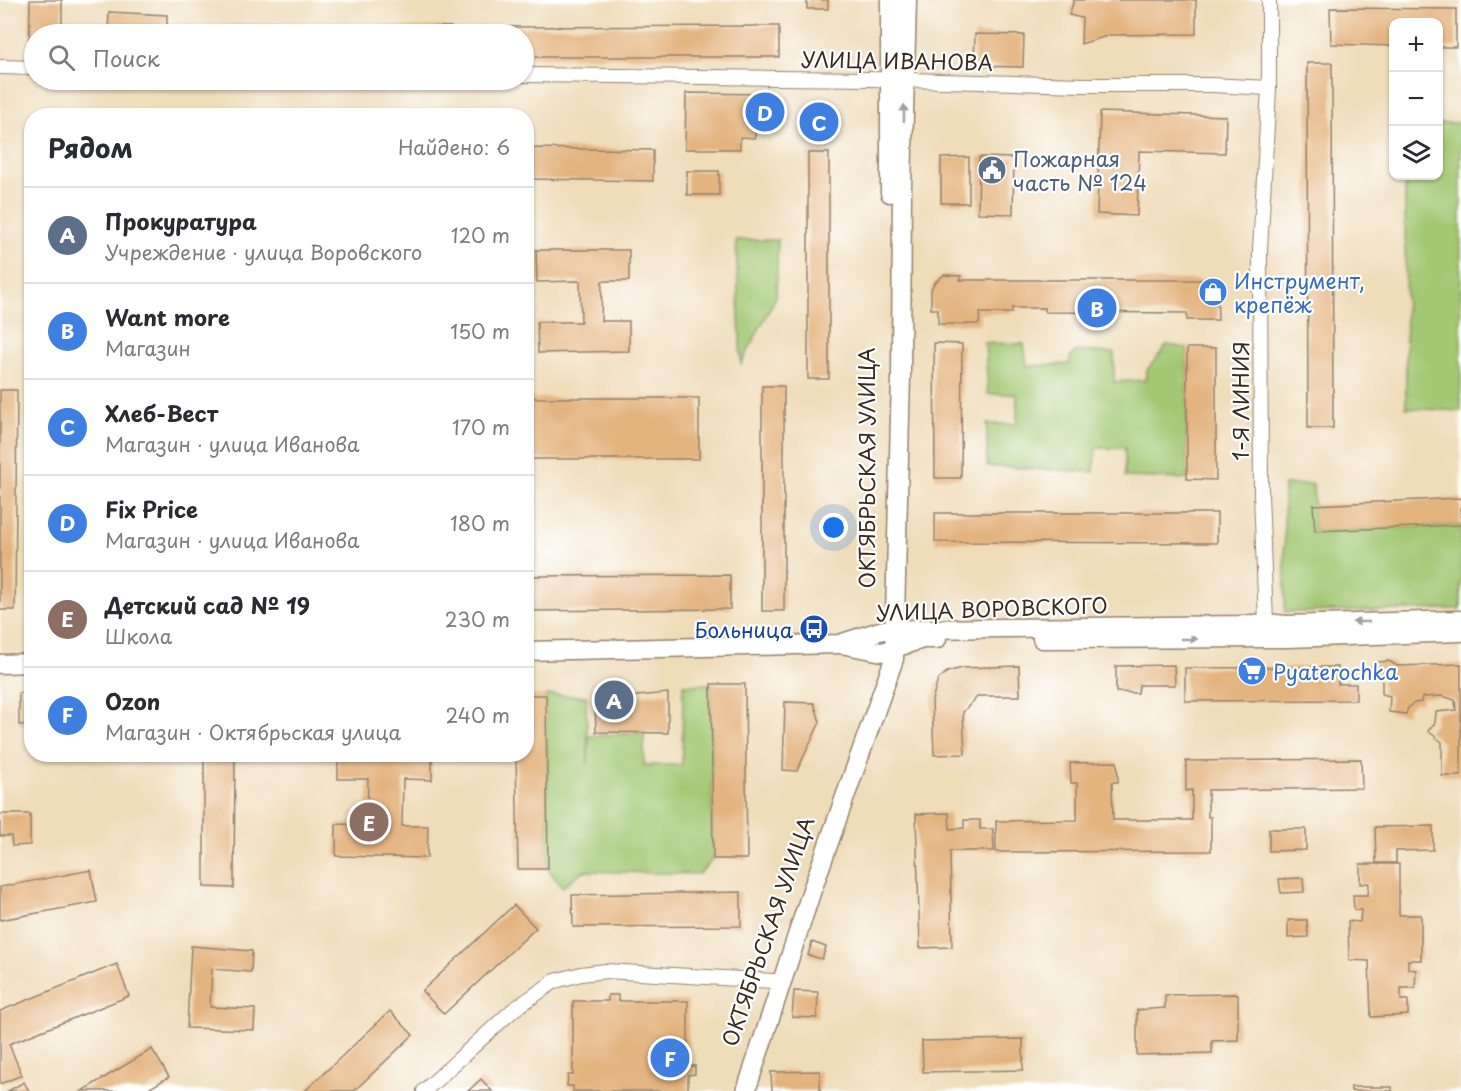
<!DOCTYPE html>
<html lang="ru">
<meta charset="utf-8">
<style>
body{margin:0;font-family:"Playpen Sans",sans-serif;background:#f7f7f7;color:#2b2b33}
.controls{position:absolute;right:18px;top:18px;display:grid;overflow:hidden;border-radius:12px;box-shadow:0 2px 4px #0004}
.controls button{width:54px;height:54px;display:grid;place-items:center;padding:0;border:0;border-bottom:2px solid #e1e1e2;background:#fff;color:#2b2b33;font:30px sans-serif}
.you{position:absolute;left:834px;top:528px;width:21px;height:21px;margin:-15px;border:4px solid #fff;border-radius:50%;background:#1a73e8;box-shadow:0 0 0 9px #1a73e833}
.badge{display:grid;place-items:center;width:39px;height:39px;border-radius:50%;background:#d1495b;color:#fff;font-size:20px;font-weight:700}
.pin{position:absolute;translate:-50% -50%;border:3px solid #fff;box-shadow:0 2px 6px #0006}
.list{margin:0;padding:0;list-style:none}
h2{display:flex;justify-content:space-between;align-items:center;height:78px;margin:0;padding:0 24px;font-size:26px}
h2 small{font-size:20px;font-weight:400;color:#7c7c81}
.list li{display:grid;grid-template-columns:39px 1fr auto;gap:18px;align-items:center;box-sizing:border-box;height:96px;padding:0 24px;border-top:2px solid #e1e1e2}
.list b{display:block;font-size:22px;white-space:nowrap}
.list p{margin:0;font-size:20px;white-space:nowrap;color:#7c7c81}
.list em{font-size:20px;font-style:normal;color:#7c7c81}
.icon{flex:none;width:33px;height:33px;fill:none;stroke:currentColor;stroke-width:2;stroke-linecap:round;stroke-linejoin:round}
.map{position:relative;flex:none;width:1461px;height:1091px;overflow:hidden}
.search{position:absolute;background:#fff;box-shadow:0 2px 4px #0004;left:24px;top:24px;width:510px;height:66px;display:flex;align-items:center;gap:15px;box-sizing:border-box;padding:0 21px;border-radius:33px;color:#7c7c81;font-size:22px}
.panel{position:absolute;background:#fff;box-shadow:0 2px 4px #0004;left:24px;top:108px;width:510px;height:654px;border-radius:24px}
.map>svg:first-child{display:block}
</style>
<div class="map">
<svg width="1461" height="1091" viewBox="0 0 1461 1091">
<rect width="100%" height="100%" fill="#fff"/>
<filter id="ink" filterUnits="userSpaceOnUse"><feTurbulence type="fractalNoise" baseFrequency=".0167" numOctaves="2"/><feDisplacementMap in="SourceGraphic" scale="12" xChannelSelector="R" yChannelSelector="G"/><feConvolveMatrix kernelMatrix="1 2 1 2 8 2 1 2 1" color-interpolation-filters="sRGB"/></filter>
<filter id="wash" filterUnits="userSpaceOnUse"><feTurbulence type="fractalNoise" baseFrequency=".008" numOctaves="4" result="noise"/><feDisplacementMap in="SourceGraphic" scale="24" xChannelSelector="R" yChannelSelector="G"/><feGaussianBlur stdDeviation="1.35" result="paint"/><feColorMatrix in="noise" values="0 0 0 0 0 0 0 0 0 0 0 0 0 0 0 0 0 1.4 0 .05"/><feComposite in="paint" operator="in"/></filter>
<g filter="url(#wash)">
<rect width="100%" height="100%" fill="#efdcb9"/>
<g fill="#a3c873" stroke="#6f7948" stroke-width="1.5">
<polygon points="1439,123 1461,123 1461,411 1406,408 1405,176 1438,176"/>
<polygon points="736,240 778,240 776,297 741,364"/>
<polygon points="985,343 1024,344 1027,366 1069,364 1071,356 1077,351 1114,353 1114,382 1145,380 1147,370 1167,345 1187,348 1187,479 1125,477 1125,448 1096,448 1094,472 987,466 987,424 1017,424 1017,394 988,394"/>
<polygon points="1313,484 1315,531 1461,525 1461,609 1285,612 1284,485"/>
<polygon points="711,684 713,859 699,874 583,871 562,887 548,869 546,695 586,696 588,765 589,736 644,733 644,765 682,765 683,685"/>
</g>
<g id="blocks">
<g fill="#e4b47f">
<polygon points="30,0 62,0 62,34 34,34 34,59 29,58"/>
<rect x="807" y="0" width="21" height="9"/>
<polygon points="1074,0 1196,0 1196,34 1110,35 1081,44 1082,18 1069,15"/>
<polygon points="1330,8 1456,9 1456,47 1438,47 1438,22 1394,22 1394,46 1331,44"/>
<polygon points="109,12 167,15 167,34 108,34"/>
<polygon points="232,25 451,27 451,34 232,34"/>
<polygon points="779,26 779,57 524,57 524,34 490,34 490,27"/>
<polygon points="975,34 1024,35 1023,67 974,66"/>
<polygon points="1307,63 1332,63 1333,428 1308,428"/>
<polygon points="686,93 777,94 776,116 756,116 755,138 740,137 740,149 685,149"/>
<polygon points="1100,112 1226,116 1225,153 1139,151 1137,216 1097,214"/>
<polygon points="811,114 827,114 827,129 811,130"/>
<polygon points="526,148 653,150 653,181 526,179"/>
<rect x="808" y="153" width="21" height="226"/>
<polygon points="969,157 969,203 941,203 941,158"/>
<polygon points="979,157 1014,158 1013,214 978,213"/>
<rect x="687" y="171" width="32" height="24"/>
<polygon points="536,250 629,250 629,281 602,281 601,321 629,321 629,351 538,353 537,322 581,322 580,281 537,282"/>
<polygon points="944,275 961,276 960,280 1217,280 1218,320 1187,320 1187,313 1045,312 1045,308 1012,308 1012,313 980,313 979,324 938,324 938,309 931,309 931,290 934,283"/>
<polygon points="934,343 962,344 961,478 935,478"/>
<polygon points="1187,348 1216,348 1216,480 1187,479"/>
<rect x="762" y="386" width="22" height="225"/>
<polygon points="0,390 17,390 15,610 0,610"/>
<rect x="526" y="398" width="173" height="61"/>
<polygon points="1461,498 1461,525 1315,531 1313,505"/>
<polygon points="935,513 1217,513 1217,543 935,542"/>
<polygon points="730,575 730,609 526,611 526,576"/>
<polygon points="1389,661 1397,666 1461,664 1461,776 1442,776 1442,742 1428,731 1435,723 1436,712 1456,710 1455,700 1442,696 1422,697 1421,702 1414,703 1408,708 1406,714 1389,712 1390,696 1382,694 1382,676 1369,668 1378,662"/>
<polygon points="1174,665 1175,685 1139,685 1138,693 1116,692 1116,666"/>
<polygon points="1019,666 1020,696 978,696 963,712 965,754 934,755 932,700 938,680 947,672 962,668"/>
<polygon points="1338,667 1338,684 1356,684 1356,700 1185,701 1185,668"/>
<polygon points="711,684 745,684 747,859 713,859"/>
<rect x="19" y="693" width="13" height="32"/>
<polygon points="668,693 668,733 596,732 595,700"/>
<polygon points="526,695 546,695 548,869 518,869 516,754 526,754"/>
<polygon points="785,702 814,703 820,722 797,771 783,770"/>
<polygon points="204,754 235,754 234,888 204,887"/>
<polygon points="338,754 432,754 432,780 403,779 402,826 428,826 427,858 336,856 336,824 367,825 368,779 338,779"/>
<polygon points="1361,759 1362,788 1208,790 1208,817 1211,817 1211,851 996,852 996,821 1077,820 1077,783 1071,783 1070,763 1117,762 1118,782 1112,782 1113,820 1192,820 1192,790 1186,791 1186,761"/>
<polygon points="949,813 950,829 964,828 964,820 980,820 980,829 993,829 994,851 950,851 952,947 920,948 916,814"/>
<polygon points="0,814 30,814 30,845 12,846 11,836 0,836"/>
<polygon points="1433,826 1433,850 1396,851 1396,863 1376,863 1375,827"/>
<polygon points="1269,829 1306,829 1306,850 1269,851"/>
<polygon points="1360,864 1399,864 1399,915 1421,915 1421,960 1408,960 1408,969 1416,970 1415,988 1401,988 1401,1000 1408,1000 1408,1015 1371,1017 1369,961 1349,960 1348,921 1360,922 1361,910 1354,910 1353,895 1368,895 1369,883 1360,884"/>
<polygon points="91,870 97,902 0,920 0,887"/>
<polygon points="1303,878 1304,892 1281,893 1279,879"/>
<polygon points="741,892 741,926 573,927 572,895"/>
<polygon points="514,905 536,928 444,1014 422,991"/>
<polygon points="1288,920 1307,920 1308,937 1288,938"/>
<polygon points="812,942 826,947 822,959 808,955"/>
<polygon points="191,946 252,951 251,972 212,969 210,1007 255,1009 254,1030 187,1028"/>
<polygon points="117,964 129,996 9,1044 22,1075 0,1084 0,1011"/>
<polygon points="794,991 818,992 817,1018 792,1017"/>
<polygon points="1238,994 1238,1040 1212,1041 1212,1053 1137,1055 1137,1010 1165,1008 1165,995"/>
<polygon points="608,995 618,995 618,1001 688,1001 688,1066 695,1066 695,1074 688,1075 688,1091 573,1091 573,1086 567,1086 568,1075 573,1075 573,1001 608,1001"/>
<polygon points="390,1011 413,1035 354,1091 305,1091"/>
<polygon points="1023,1039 1023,1070 923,1072 922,1041"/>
<polygon points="152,1049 169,1077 145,1091 82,1091"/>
<polygon points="820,1071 820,1091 772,1091 771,1072"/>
<polygon points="481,1079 492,1091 468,1091"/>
<polygon points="24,1082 29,1091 8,1091"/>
<rect x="1351" y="1087" width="41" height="4"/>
</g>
</g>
</g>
<g filter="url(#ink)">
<use href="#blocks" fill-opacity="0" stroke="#95836c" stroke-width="1.5"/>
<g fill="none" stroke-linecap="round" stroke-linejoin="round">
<g stroke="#95836c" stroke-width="16">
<g id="minor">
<polyline points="0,67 34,68"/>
<polyline points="524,75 871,79 1084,85 1212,85 1269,88"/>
<polyline points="1266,623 1261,494 1260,250 1269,88 1269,0"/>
<polyline points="424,1091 513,1010 555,981 581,974 606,971 773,981"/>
</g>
</g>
<g stroke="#95836c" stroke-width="21">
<g id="tertiary">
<polyline points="890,193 890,0"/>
<polyline points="1042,639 1288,638 1461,632"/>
<polyline points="841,644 882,652 923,639 937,639"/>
<polyline points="526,651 839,644 883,630 923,629 1241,625 1266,623 1286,625 1461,620"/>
<polyline points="0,664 32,663"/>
<polyline points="746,1091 812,890 894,659 901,375 902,188 907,0"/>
</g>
</g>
<use href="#minor" stroke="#fff" stroke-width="14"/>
<use href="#tertiary" stroke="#fff" stroke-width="18"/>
</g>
<defs><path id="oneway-solid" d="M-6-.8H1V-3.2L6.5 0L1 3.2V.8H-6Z" transform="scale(1.5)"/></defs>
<g fill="#a79f9a">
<use href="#oneway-solid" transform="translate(904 113) rotate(-89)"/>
<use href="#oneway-solid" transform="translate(1361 622) rotate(179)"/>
<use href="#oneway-solid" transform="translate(1189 639)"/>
</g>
</g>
<defs>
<g id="civic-disc" transform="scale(1.5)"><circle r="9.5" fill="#5c6f8a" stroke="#fff"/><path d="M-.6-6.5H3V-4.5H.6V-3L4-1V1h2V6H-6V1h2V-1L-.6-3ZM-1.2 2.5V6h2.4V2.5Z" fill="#fff"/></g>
<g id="shop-disc" transform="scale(1.5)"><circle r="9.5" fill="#3f7fe0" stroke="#fff"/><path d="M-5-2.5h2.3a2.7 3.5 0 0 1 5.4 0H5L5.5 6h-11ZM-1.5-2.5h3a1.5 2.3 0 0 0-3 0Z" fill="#fff"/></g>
<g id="bus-disc" transform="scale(1.5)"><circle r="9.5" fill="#1a4fb4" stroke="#fff"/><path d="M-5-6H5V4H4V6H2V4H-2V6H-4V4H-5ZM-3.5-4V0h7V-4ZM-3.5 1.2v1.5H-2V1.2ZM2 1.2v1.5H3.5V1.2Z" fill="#fff"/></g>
<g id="supermarket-disc" transform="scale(1.5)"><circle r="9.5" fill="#3f7fe0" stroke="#fff"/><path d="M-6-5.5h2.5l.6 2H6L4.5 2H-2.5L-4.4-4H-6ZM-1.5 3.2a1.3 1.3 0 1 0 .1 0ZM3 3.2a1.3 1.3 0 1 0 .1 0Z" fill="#fff"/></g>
</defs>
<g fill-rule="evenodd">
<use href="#civic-disc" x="992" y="170"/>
<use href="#shop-disc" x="1213" y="292"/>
<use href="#bus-disc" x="814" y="629"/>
<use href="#supermarket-disc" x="1252" y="671"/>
</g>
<g text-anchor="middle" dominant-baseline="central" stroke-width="4.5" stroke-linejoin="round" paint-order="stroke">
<g font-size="21" fill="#3b2a1e" stroke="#fff">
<text transform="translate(897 60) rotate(1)">УЛИЦА ИВАНОВА</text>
<text transform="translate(1240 401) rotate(-90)">1-Я ЛИНИЯ</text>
<text transform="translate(866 468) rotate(-90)">ОКТЯБРЬСКАЯ УЛИЦА</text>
<text transform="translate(992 608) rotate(-2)">УЛИЦА ВОРОВСКОГО</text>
<text transform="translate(767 931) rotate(-71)">ОКТЯБРЬСКАЯ УЛИЦА</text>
</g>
<g font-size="21" fill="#4e5e75" stroke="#fff" text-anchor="start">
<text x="1013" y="158">Пожарная<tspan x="1013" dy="24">часть № 124</tspan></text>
</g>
<g font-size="21" fill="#366cbe" stroke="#fff" text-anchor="start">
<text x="1234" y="280">Инструмент,<tspan x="1234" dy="24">крепёж</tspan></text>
<text x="1273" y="671">Pyaterochka</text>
</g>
<g font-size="21" fill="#164399" stroke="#fff" text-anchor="end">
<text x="793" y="629">Больница</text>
</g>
</g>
</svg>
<div class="controls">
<button>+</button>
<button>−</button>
<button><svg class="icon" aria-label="layers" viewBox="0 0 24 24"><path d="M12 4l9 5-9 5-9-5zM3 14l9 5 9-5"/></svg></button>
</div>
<div class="you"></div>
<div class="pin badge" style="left:614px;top:700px;background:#5c6f8a">A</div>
<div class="pin badge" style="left:1097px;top:308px;background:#3f7fe0">B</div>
<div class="pin badge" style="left:819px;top:122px;background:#3f7fe0">C</div>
<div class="pin badge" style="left:765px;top:112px;background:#3f7fe0">D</div>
<div class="pin badge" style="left:369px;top:822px;background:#8d6e63">E</div>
<div class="pin badge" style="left:670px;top:1058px;background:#3f7fe0">F</div>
<div class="search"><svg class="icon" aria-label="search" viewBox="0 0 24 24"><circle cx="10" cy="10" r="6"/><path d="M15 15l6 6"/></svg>Поиск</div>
<section class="panel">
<h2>Рядом<small>Найдено: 6</small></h2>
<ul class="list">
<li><span class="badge" style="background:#5c6f8a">A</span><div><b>Прокуратура</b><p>Учреждение · улица Воровского</p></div><em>120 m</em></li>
<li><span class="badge" style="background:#3f7fe0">B</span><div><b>Want more</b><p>Магазин</p></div><em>150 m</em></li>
<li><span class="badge" style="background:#3f7fe0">C</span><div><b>Хлеб-Вест</b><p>Магазин · улица Иванова</p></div><em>170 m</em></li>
<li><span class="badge" style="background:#3f7fe0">D</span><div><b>Fix Price</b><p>Магазин · улица Иванова</p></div><em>180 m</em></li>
<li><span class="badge" style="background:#8d6e63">E</span><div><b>Детский сад № 19</b><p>Школа</p></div><em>230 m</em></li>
<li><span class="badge" style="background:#3f7fe0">F</span><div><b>Ozon</b><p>Магазин · Октябрьская улица</p></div><em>240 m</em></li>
</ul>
</section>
</div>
